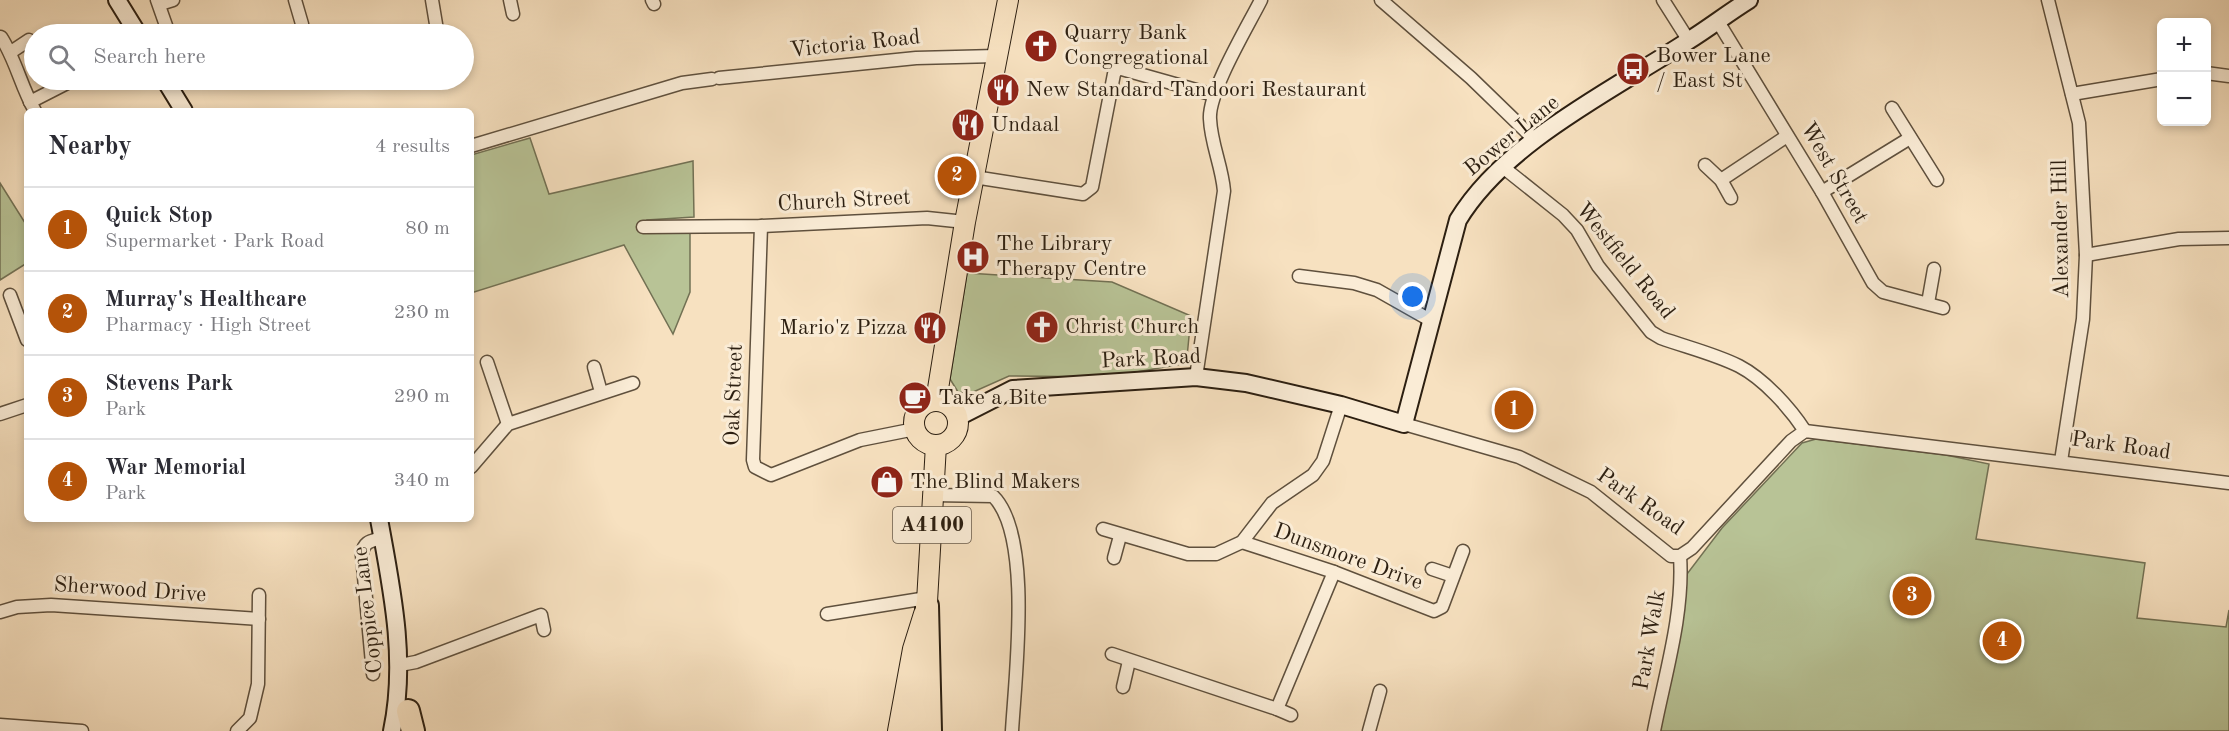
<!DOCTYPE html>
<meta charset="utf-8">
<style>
body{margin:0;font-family:"Old Standard TT",serif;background:#f7f7f7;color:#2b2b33}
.controls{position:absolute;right:18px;top:18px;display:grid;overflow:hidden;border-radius:9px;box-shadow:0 3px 9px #0003}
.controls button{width:54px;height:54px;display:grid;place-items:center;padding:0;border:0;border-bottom:2px solid #e1e1e2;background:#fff;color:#2b2b33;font:30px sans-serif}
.you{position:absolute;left:1413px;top:297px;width:21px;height:21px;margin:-15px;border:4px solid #fff;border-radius:50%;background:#1a73e8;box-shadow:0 0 0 9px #1a73e833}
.badge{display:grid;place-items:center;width:39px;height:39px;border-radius:50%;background:#b45309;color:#fff;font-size:20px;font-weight:700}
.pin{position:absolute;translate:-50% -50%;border:3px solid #fff;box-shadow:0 2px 6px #0006}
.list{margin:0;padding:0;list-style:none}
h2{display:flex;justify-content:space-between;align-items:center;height:78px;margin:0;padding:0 24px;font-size:26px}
h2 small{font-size:20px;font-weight:400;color:#7c7c81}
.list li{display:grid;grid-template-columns:39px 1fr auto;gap:18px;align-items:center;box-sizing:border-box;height:84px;padding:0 24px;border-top:2px solid #e1e1e2}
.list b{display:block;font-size:22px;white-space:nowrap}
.list p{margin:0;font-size:20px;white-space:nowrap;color:#7c7c81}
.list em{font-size:20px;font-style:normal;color:#7c7c81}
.icon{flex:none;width:33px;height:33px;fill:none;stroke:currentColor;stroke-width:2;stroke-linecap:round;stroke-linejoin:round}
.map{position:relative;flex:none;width:2229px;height:731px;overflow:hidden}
.search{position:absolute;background:#fff;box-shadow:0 3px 9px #0003;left:24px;top:24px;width:450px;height:66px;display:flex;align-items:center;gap:15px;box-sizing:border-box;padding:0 21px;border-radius:33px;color:#7c7c81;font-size:22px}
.panel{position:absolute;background:#fff;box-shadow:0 3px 9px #0003;left:24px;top:108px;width:450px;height:414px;border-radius:9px}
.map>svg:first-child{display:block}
</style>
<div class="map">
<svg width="2229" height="731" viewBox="0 0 2229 731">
<rect width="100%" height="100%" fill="#f7e1c0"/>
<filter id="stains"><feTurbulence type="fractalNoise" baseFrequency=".00333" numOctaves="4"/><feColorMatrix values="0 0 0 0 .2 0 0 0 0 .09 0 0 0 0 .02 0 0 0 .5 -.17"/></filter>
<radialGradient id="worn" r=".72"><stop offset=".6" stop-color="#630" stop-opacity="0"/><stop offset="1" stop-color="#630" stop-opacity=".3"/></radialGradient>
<g fill="#b8c396" stroke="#727154" stroke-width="1.5">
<polygon points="530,138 549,194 693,161 694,217 647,220 648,233 690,233 690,292 673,334 624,245 471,293 471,155"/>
<polygon points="0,183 27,226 27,263 0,280"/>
<polygon points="967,273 1112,282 1191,316 1187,357 1182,364 1108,377 1009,376 971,393 958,392 950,379"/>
<polygon points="1816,439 1946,455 1989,464 1976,539 2145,563 2137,618 2226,627 2229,610 2229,731 1659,731 1682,618 1687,574 1722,528 1802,443"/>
</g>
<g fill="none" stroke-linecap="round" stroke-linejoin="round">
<g stroke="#5f503d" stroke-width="15">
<g id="street">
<polyline points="157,0 169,34"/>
<polyline points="295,0 302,24"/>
<polyline points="432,0 437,30"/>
<polyline points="510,0 513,14"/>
<polyline points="652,0 654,4"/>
<polyline points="1381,0 1471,78 1535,140"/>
<polyline points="1663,0 1689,41"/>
<polyline points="2048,0 2079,123 2086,255 2083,319 2061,461"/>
<polyline points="160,4 173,0"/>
<polyline points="1717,20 1822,192 1873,283 1883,292 1943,308"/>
<path d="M1,37C16,60 21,87 35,111"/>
<polyline points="11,52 29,40"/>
<polyline points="2206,73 2229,76"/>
<polyline points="719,78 916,58 996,56"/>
<polyline points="2072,94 2162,79"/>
<polyline points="30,102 73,80"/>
<polyline points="1892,108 1937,180"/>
<polyline points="471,146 682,83 712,79"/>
<polyline points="1705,165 1721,180 1731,198"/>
<path d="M1504,168L1563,215L1577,230L1598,266L1651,332L1661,338C1686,347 1715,354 1739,366C1764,379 1790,408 1805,431"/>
<polyline points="974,177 1083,194 1092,187 1114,74 1118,68 1214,95"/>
<polyline points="1721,180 1787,136"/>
<polyline points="1822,192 1910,138"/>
<polyline points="761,226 753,460 755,467 771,475 860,440 915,429"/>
<polyline points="643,227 761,226 927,218 965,222"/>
<polyline points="2086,255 2179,239 2229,238"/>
<polyline points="1299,276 1354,283 1377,290 1430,320"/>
<polyline points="10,295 27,340"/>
<polyline points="1928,303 1934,269"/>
<polyline points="487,362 508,424"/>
<polyline points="594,367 601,392"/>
<path d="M1196,377L1224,191C1222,166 1211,144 1210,119C1208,92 1248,26 1261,0"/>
<polyline points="0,414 27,405"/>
<polyline points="1404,424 1519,457 1591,492 1671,556 1680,556 1692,548 1791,441 1805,431 2229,483"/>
<polyline points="471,467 508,424 633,383"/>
<path d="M933,495L993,496C1033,535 1015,677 1012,731"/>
<polyline points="1103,529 1188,554 1216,554 1242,542 1272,503 1313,475 1323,461 1341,405"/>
<polyline points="1242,542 1334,572 1434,611 1442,607 1463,551"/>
<polyline points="1114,558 1120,536"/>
<polyline points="1432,569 1453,576"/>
<polyline points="0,612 17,607 51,605 259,619"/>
<polyline points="827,614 927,598"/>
<polyline points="1112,654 1277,709 1334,572"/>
<polyline points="400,665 416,662 541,615 544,630"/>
<path d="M373,674L362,555C363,541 371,541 383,538"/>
<polyline points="1123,687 1129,661"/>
<polyline points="1277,709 1291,715"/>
<polyline points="0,725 82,731"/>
<polyline points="237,731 250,718 258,684 259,595"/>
<polyline points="1369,731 1380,691"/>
<path d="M1654,731C1665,674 1684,614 1680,556"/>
</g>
</g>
<g stroke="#2c1f11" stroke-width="20">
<g id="secondary">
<polyline points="117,0 138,34"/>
<polyline points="165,80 184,111"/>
<path d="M958,417L1013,389L1196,377L1246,383L1341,405L1404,424L1458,220C1505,142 1613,90 1688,41C1709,28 1728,13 1749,0"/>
<path d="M379,519C392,590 407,660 392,731"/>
</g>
</g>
<g stroke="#2c1f11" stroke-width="22">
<g id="primary">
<polyline points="936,401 965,222 1008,0"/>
<circle cx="936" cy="423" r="22"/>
<polyline points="926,619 936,445"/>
<polyline points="898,731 913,649 924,614"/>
<polyline points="915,731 920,675"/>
</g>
</g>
<g stroke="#2c1f11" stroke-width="26">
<g id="highway">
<polyline points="927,606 930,731"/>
<polyline points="408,711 413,731"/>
</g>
</g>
<use href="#street" stroke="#faecd6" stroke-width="12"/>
<use href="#secondary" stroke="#faecd6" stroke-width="16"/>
<use href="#primary" stroke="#f7e1c0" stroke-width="20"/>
<use href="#highway" stroke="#f7e1c0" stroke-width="22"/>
</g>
<defs>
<g id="church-disc" transform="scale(1.725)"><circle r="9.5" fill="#8f2418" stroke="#faecd6"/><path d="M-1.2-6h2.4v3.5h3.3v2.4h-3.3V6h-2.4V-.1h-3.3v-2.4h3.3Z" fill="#fff"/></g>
<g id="bus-disc" transform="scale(1.725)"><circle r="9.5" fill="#8f2418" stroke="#faecd6"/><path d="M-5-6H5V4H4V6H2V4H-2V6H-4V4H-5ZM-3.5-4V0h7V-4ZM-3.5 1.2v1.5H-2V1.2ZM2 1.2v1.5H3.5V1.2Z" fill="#fff"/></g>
<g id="restaurant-disc" transform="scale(1.725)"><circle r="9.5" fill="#8f2418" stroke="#faecd6"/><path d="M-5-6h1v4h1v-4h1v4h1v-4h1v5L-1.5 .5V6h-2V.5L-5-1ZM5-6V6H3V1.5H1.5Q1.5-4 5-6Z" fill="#fff"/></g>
<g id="hospital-disc" transform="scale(1.725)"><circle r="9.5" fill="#8f2418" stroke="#faecd6"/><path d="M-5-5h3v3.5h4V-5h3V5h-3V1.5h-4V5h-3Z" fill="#fff"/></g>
<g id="cafe-disc" transform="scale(1.725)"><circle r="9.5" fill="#8f2418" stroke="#faecd6"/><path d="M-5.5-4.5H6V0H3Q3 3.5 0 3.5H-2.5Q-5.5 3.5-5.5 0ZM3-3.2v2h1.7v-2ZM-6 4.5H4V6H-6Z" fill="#fff"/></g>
<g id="shop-disc" transform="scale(1.725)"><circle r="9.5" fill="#8f2418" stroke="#faecd6"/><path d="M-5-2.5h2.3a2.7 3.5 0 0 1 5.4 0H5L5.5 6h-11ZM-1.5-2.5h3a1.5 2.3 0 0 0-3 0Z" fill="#fff"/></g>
</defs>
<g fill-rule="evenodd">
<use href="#church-disc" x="1041" y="46"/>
<use href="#bus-disc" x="1633" y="69"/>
<use href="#restaurant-disc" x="1003" y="90"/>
<use href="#restaurant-disc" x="968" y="125"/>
<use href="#hospital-disc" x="973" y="257"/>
<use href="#church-disc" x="1042" y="327"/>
<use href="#restaurant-disc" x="930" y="328"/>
<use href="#cafe-disc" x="915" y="398"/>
<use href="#shop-disc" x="887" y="482"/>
</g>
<g text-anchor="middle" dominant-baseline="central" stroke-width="6" stroke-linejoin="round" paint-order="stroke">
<rect fill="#faecd6" stroke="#6a5c4c" stroke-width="1.5" x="893" y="507" width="78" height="36" rx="4.5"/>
<g font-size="21" font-weight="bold" fill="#2c1f11">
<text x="932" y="525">A4100</text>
</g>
<g font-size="22" fill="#2c1f11" stroke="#faecd6" text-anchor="start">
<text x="1064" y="33">Quarry Bank<tspan x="1064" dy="25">Congregational</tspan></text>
<text x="1656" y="56">Bower Lane<tspan x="1656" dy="25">/ East St</tspan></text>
<text x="1026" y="90">New Standard Tandoori Restaurant</text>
<text x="991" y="125">Undaal</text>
<text x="996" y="244">The Library<tspan x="996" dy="25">Therapy Centre</tspan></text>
<text x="1065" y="327">Christ Church</text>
<text x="907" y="328" text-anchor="end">Mario'z Pizza</text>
<text x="938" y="398">Take a Bite</text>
<text x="910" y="482">The Blind Makers</text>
</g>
<g font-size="22" fill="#2c1f11" stroke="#faecd6">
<text transform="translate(855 44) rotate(-6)">Victoria Road</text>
<text transform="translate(1512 136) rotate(-39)">Bower Lane</text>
<text transform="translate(1834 173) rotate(60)">West Street</text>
<text transform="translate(844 201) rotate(-3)">Church Street</text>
<text transform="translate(2061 229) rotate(-91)">Alexander Hill</text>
<text transform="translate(1625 261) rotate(51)">Westfield Road</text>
<text transform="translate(1151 359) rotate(-3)">Park Road</text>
<text transform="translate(734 395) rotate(-88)">Oak Street</text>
<text transform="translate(2121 446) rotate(8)">Park Road</text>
<text transform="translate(1640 502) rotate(35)">Park Road</text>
<text transform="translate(1348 557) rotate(20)">Dunsmore Drive</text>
<text transform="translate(130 590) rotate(4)">Sherwood Drive</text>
<text transform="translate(368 610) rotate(-97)">Coppice Lane</text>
<text transform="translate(1650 640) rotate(-80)">Park Walk</text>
</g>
</g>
<rect width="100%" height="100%" filter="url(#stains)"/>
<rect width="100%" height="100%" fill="url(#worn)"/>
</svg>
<div class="controls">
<button>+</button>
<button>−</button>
</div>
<div class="you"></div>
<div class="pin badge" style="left:1514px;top:410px">1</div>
<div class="pin badge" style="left:957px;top:176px">2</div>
<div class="pin badge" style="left:1912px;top:596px">3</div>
<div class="pin badge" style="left:2002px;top:641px">4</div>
<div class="search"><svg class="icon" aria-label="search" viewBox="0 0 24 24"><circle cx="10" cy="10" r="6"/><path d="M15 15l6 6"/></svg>Search here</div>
<section class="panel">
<h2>Nearby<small>4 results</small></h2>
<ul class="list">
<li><span class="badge">1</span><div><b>Quick Stop</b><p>Supermarket · Park Road</p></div><em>80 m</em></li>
<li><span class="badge">2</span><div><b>Murray's Healthcare</b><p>Pharmacy · High Street</p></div><em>230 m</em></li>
<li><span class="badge">3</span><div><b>Stevens Park</b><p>Park</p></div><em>290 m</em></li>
<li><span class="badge">4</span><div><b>War Memorial</b><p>Park</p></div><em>340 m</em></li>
</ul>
</section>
</div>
